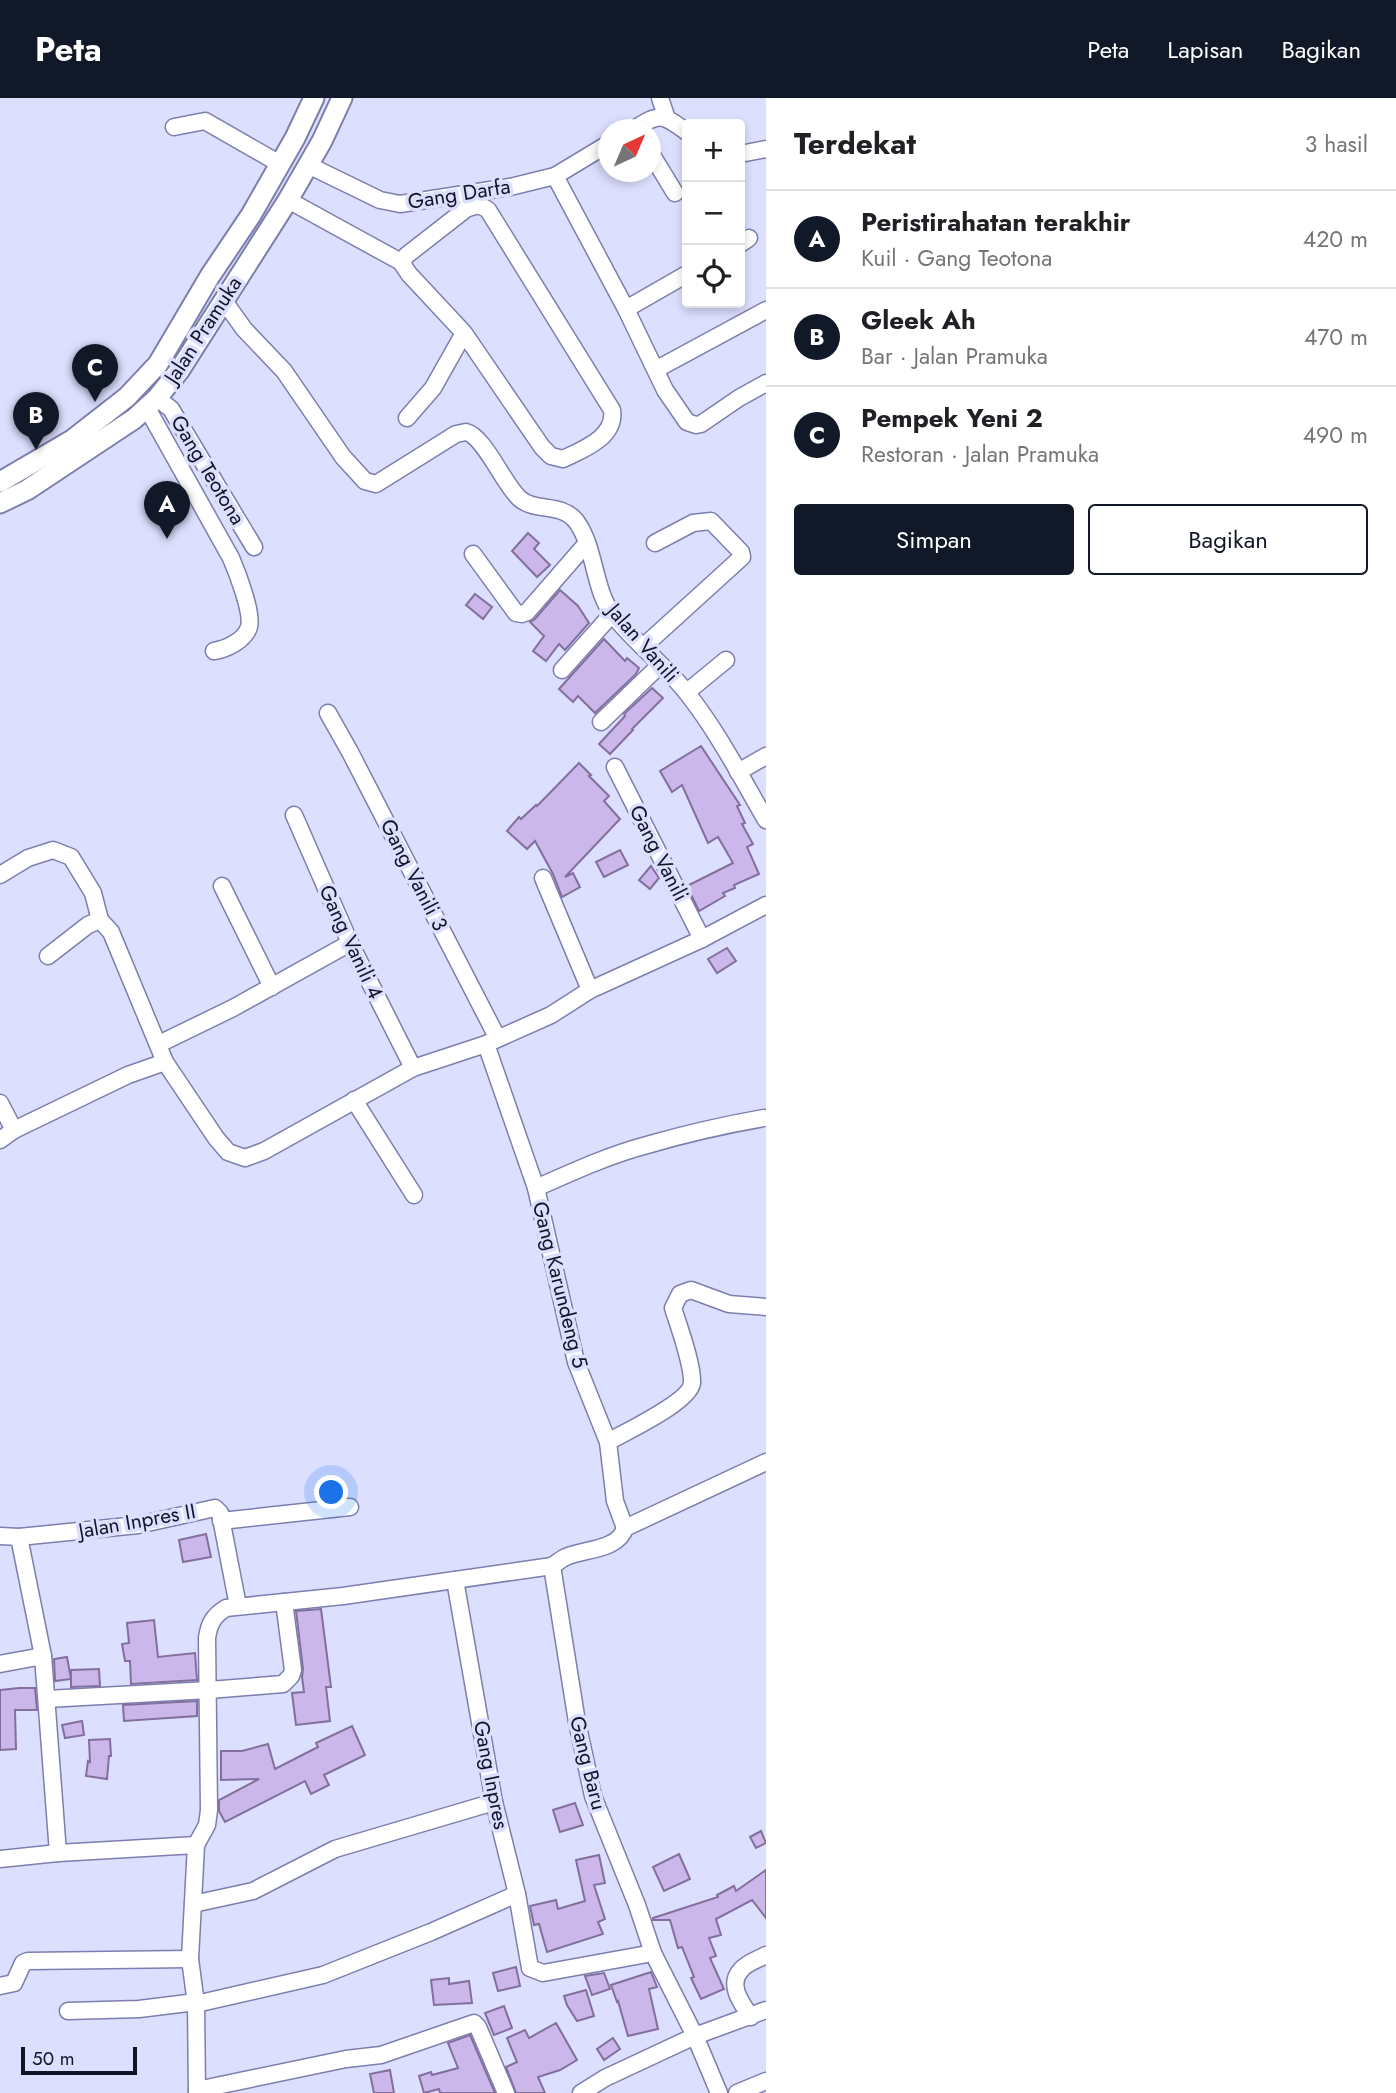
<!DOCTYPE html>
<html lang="id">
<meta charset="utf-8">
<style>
body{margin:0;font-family:Jost,sans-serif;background:#f6f6f6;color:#202124}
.controls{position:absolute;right:21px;top:21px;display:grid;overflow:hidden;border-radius:7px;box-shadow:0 4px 10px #0003}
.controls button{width:63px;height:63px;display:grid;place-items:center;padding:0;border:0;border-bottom:2px solid #e0e0e0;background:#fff;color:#202124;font:35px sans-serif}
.compass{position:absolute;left:598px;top:21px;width:63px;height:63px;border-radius:50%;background:#fff;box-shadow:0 4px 10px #0003;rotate:44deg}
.scale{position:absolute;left:21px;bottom:18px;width:116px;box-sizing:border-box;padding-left:7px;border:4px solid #141427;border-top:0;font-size:19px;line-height:24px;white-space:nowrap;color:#141427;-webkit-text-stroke:5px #dddfff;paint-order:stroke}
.you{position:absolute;left:332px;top:1395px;width:24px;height:24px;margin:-18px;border:5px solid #fff;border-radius:50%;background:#1a73e8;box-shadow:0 0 0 10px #1a73e833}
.badge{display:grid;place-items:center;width:46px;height:46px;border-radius:50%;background:#111827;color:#fff;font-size:23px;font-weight:700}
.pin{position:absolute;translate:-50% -58px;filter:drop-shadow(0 2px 4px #0008)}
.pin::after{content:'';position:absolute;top:37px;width:24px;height:21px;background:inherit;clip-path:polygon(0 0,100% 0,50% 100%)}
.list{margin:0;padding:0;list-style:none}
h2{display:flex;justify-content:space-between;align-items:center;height:91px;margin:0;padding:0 28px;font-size:30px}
h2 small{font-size:23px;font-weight:400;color:#757577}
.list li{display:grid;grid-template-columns:46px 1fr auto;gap:21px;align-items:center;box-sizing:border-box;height:98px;padding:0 28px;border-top:2px solid #e0e0e0}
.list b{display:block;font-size:26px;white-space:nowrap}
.list p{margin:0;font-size:23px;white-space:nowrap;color:#757577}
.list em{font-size:23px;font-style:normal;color:#757577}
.actions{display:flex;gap:14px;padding:21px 28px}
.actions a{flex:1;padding:16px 0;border:2px solid #111827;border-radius:7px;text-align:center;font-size:24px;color:#111827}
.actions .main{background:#111827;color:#fff}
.icon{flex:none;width:38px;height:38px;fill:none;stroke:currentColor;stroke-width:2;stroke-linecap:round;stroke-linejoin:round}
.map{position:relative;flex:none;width:766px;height:1995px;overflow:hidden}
header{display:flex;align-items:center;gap:42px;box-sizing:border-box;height:98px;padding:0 35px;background:#111827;color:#fff}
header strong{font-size:33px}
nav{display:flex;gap:38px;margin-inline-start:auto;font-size:24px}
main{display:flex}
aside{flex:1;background:#fff}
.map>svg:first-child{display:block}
</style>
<header>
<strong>Peta</strong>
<nav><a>Peta</a><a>Lapisan</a><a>Bagikan</a></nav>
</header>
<main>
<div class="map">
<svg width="766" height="1995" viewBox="0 0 766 1995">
<rect width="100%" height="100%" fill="#dddfff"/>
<g fill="#cbb7ea" stroke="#826f9d" stroke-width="2">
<polygon points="528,435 539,445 534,451 550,467 537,479 512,453"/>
<polygon points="560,492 578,508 589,525 565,552 559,546 546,563 533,553 544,538 530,524 535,521"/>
<polygon points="475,496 492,509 483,521 466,507"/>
<polygon points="604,541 625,563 627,560 639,570 636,576 595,615 578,598 573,604 559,591"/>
<polygon points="652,590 663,600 632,631 633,632 610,656 599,646 625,618 624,616"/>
<polygon points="701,648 740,707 737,708 745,725 742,726 753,746 747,749 759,776 734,787 735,790 723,795 725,798 699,813 687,788 733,765 718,739 708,745 682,687 672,694 660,673"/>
<polygon points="579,665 591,677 589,678 609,698 604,703 620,721 565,779 573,775 580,789 562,799 553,776 535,743 527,751 507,733 519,719 521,721 536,707 537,708"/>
<polygon points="620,752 628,767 604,779 596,764"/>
<polygon points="651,768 659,780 650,791 639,782"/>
<polygon points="727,850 736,863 717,875 708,861"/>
<polygon points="206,1436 211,1459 183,1464 179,1442"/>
<polygon points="321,1511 331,1589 326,1589 330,1623 296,1627 292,1595 304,1594 302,1579 303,1571 296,1513"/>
<polygon points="154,1522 158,1559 195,1555 197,1582 131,1586 130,1563 125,1563 122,1546 129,1545 127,1525"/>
<polygon points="67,1559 71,1581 55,1583 54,1561"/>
<polygon points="99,1571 100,1588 71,1589 71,1572"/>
<polygon points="19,1590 35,1590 37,1612 15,1612 16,1651 0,1652 0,1592"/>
<polygon points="197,1603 197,1618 124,1623 123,1607"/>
<polygon points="82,1623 84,1637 65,1640 62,1627"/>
<polygon points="352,1628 365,1657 324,1677 329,1687 311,1696 305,1683 225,1724 219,1713 219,1702 259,1681 221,1682 221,1653 242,1653 268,1646 275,1671 318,1649 316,1645"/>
<polygon points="110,1641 111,1658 109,1658 107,1681 86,1678 88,1663 90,1664 89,1642"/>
<polygon points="575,1705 583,1727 560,1734 553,1712"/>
<polygon points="761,1733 766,1745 756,1750 750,1739"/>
<polygon points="679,1756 690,1781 664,1793 653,1769"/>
<polygon points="599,1757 605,1785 594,1787 605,1821 598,1824 603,1836 547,1854 539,1826 534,1827 530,1808 556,1802 558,1811 585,1803 576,1762"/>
<polygon points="766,1772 766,1820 752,1802 716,1821 721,1837 709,1840 716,1858 710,1860 724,1891 701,1901 691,1880 694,1879 682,1849 678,1850 670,1822 653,1822 653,1820 718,1799 717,1797 734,1788 736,1793"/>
<polygon points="516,1869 520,1888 498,1893 493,1875"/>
<polygon points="651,1874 657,1889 649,1891 658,1931 628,1938 618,1903 617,1904 611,1887"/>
<polygon points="604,1875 610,1891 592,1897 585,1878"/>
<polygon points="449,1880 449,1886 469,1883 472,1905 434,1907 431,1882"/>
<polygon points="586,1892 594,1918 577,1923 567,1907 564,1898"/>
<polygon points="504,1908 512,1930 494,1937 485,1915"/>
<polygon points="556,1925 577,1962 560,1972 538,1979 545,1995 516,1995 506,1969 517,1964 507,1940 525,1932 529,1940"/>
<polygon points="470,1937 495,1995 440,1995 439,1991 424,1995 419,1978 431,1974 432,1977 458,1970 448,1945"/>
<polygon points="613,1940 620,1951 604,1962 597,1951"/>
<polygon points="390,1972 394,1995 374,1995 370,1976"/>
</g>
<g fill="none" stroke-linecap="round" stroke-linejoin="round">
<g stroke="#7d7eae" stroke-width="19">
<g id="minor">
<polyline points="660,0 667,21"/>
<polyline points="174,29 205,23 280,66"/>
<path d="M633,32C660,14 662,16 687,34"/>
<polyline points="650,54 675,95"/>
<polyline points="740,56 766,51"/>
<polyline points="308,67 380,102 400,106 510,89 555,78 608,46"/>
<polyline points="555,78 626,211 665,292 687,324 696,327 701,326 739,300 766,285"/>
<polyline points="288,102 401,164"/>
<polyline points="740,146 749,140"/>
<path d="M224,203L244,231L284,273L343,359L365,383L376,386L456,336L466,334C484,338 503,385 519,400C535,415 561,404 576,423C596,450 593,491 613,517C635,545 665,567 687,595C718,634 741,679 766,722"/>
<polyline points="626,211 687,176"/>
<polyline points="657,271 766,212"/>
<polyline points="157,300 171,311 254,449"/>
<path d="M147,310L231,460C237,474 253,515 249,529C245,542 227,551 214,553"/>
<path d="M407,320L433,290L464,235L409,176L401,164L407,157L466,111C476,107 480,106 488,112L612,312C616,339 584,351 563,361L551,358L542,349L464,235"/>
<polyline points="473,456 516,515 522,516 527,514 587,445"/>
<polyline points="643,549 742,459 741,454 711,423 693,425 655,445"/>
<polyline points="562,572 612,516"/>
<polyline points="687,594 726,562"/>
<polyline points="328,615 350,654 497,939"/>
<polyline points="601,624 660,567"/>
<polyline points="615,669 702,841"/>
<polyline points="738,674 766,658"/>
<polyline points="294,717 350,845 413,970"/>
<polyline points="0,777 28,760 53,752 71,759 93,795 100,822"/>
<polyline points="543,780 590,892"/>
<polyline points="222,788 272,889"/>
<polyline points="48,858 88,827 100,822 111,834 165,964 216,1040 228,1054 245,1060 264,1053 413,970 486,946 551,917 590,892 702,841 766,807"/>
<polyline points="159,946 233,910 350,845"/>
<polyline points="486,946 536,1090 576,1264 608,1344 615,1403 625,1430"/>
<polyline points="354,1002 414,1097"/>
<polyline points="0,1005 14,1032"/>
<polyline points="0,1042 14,1032 128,977 165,964"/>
<path d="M536,1090C572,1074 609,1057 647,1047C685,1036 724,1027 764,1020"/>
<path d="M608,1344C625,1334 690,1304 692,1285C693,1267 679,1229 673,1210L680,1196L691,1192L729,1206L766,1209"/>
<polyline points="221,1423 350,1409"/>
<polyline points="0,1438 19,1439 138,1427 215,1410 220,1415 238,1508"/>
<polyline points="19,1439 43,1558 58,1755"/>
<polyline points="552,1468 577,1624 593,1698 637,1807 653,1855 695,1938 719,1995"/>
<polyline points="455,1482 494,1704 517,1796 530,1870 543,1875 653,1855"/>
<polyline points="0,1566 43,1558"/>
<polyline points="47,1601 209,1592 283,1586 291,1578 293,1572 284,1504"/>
<polyline points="0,1761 58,1755 196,1747"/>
<polyline points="193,1806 253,1793 335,1751 494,1704"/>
<polyline points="0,1888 14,1885 23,1865 28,1863 190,1861"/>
<polyline points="196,1906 323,1877 431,1834 517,1796"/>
<polyline points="68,1913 139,1911 196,1904"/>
<path d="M751,1919C742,1906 727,1887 741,1872C746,1865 759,1861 766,1857"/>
<polyline points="197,1992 346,1961 381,1957 474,1925 478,1929 506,1995"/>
<path d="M197,1995L196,1906L190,1861L196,1747L207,1727L209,1712L207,1540C209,1526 213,1518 226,1510L343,1498L552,1468C557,1465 561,1461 566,1459C584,1451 619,1452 625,1430L766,1364"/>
<polyline points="581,1995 605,1980 695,1938 766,1912"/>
<polyline points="737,1995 766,1983"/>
</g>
</g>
<g stroke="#7d7eae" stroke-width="23">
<g id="major">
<polyline points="0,384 72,342 127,299 158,266 210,178 251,117 295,40 314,0"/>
<polyline points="0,405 27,392 134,321 157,300 179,273 288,102 322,43 342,0"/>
</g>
</g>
<use href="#minor" stroke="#fff" stroke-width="16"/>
<use href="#major" stroke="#fff" stroke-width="19"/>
</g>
<g text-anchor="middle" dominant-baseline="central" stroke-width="7" stroke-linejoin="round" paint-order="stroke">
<g font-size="21" fill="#141427" stroke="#dddfff">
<text transform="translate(459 96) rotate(-9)">Gang Darfa</text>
<text transform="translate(203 232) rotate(-57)">Jalan Pramuka</text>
<text transform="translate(208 372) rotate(59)">Gang Teotona</text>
<text transform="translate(643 545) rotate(49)">Jalan Vanili</text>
<text transform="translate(659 755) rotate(63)">Gang Vanili</text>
<text transform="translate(414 777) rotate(63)">Gang Vanili 3</text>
<text transform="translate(351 844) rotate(65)">Gang Vanili 4</text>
<text transform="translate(560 1187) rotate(76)">Gang Karundeng 5</text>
<text transform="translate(137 1423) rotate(-10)">Jalan Inpres II</text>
<text transform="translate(588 1665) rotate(76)">Gang Baru</text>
<text transform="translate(491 1677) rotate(79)">Gang Inpres</text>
</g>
</g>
</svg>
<div class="controls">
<button>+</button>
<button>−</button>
<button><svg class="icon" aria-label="locate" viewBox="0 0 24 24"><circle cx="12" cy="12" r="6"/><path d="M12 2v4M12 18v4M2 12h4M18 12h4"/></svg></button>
</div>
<svg class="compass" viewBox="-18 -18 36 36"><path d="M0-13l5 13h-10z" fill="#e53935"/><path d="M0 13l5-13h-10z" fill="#757577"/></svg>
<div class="scale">50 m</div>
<div class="you"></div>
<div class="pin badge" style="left:167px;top:441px">A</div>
<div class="pin badge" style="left:36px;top:352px">B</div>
<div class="pin badge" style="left:95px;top:304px">C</div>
</div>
<aside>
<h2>Terdekat<small>3 hasil</small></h2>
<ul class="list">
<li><span class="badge">A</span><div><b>Peristirahatan terakhir</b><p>Kuil · Gang Teotona</p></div><em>420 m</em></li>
<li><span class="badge">B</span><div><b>Gleek Ah</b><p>Bar · Jalan Pramuka</p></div><em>470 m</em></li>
<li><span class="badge">C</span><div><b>Pempek Yeni 2</b><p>Restoran · Jalan Pramuka</p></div><em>490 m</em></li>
</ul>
<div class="actions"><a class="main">Simpan</a><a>Bagikan</a></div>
</aside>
</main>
